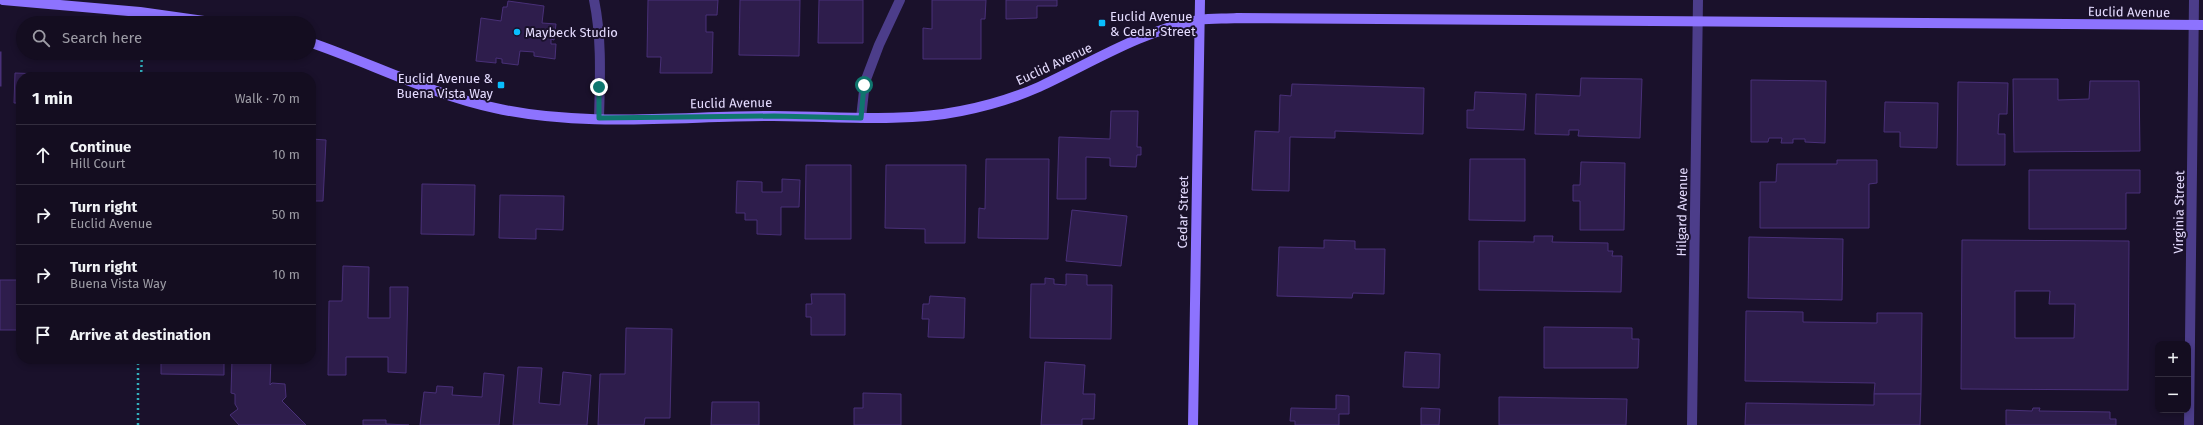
<!DOCTYPE html>
<meta charset="utf-8">
<style>
body{margin:0;font-family:"Fira Sans",sans-serif;background:#211b2d;color:#f1f3f6}
.controls{position:absolute;right:12px;bottom:12px;display:grid;overflow:hidden;border-radius:8px;box-shadow:0 2px 6px #0003}
.controls button{width:36px;height:36px;display:grid;place-items:center;padding:0;border:0;border-bottom:1px solid #332d3e;background:#140d20;color:#f1f3f6;font:20px sans-serif}
.stop{position:absolute;width:12px;height:12px;margin:-9px;border:3px solid #0f766e;border-radius:50%;background:#fff}
.stop.end{background:#0f766e;border-color:#fff;box-shadow:0 1px 4px #0008}
.list{margin:0;padding:0;list-style:none}
h2{display:flex;justify-content:space-between;align-items:center;height:52px;margin:0;padding:0 16px;font-size:17px}
h2 small{font-size:13px;font-weight:400;color:#9d9ca5}
.list li{display:grid;grid-template-columns:26px 1fr auto;gap:12px;align-items:center;box-sizing:border-box;height:60px;padding:0 16px;border-top:1px solid #332d3e}
.list b{display:block;font-size:15px;white-space:nowrap}
.list p{margin:0;font-size:13px;white-space:nowrap;color:#9d9ca5}
.list em{font-size:13px;font-style:normal;color:#9d9ca5}
.icon{flex:none;width:22px;height:22px;fill:none;stroke:currentColor;stroke-width:2;stroke-linecap:round;stroke-linejoin:round}
.map{position:relative;flex:none;width:2203px;height:425px;overflow:hidden}
.search{position:absolute;background:#140d20;box-shadow:0 2px 6px #0003;left:16px;top:16px;width:300px;height:44px;display:flex;align-items:center;gap:10px;box-sizing:border-box;padding:0 14px;border-radius:22px;color:#9d9ca5;font-size:15px}
.panel{position:absolute;background:#140d20;box-shadow:0 2px 6px #0003;left:16px;top:72px;width:300px;height:292px;border-radius:16px}
.map>svg:first-child{display:block}
</style>
<div class="map">
<svg width="2203" height="425" viewBox="0 0 2203 425">
<rect width="100%" height="100%" fill="#1a112b"/>
<g fill="#2e1d4c" stroke="#493078" fill-rule="evenodd">
<polygon points="648,0 718,0 717,15 706,15 706,32 713,32 712,73 660,73 661,57 647,57"/>
<polygon points="740,0 800,0 799,56 739,55"/>
<polygon points="819,0 863,0 863,43 818,43"/>
<polygon points="932,0 986,0 985,19 981,19 981,59 923,59 923,28 932,29"/>
<polygon points="1006,0 1057,0 1057,6 1037,6 1037,18 1006,19"/>
<polygon points="508,1 544,6 542,23 556,24 554,40 551,39 551,44 556,44 555,59 534,56 534,52 520,51 518,65 502,63 502,59 496,58 496,63 476,61 481,18 501,21 503,7 507,7"/>
<rect x="0" y="52" width="1" height="34"/>
<polygon points="15,73 93,76 21,77 21,103 14,103"/>
<polygon points="1581,78 1642,79 1640,138 1578,136 1579,130 1569,130 1569,135 1535,134 1536,94 1580,96"/>
<polygon points="2013,79 2058,79 2058,100 2089,99 2090,81 2139,81 2140,151 2014,152"/>
<polygon points="1751,80 1826,81 1825,143 1805,142 1805,139 1793,139 1793,143 1781,143 1782,138 1769,138 1768,142 1751,142"/>
<polygon points="1958,82 2008,83 2007,114 1999,114 1998,134 2005,134 2005,165 1957,165"/>
<polygon points="1292,84 1424,88 1423,134 1335,131 1335,138 1290,137 1289,191 1252,190 1255,131 1279,132 1280,95 1291,96"/>
<polygon points="1475,92 1526,94 1524,130 1467,128 1467,110 1474,110"/>
<polygon points="1885,102 1938,103 1937,148 1900,147 1900,132 1884,132"/>
<polygon points="1111,111 1138,111 1137,147 1141,147 1141,155 1137,155 1136,167 1110,166 1110,158 1086,157 1086,199 1057,199 1059,137 1110,139"/>
<polygon points="311,139 326,140 323,201 311,201"/>
<polygon points="986,159 1049,159 1048,239 978,238 979,208 985,209"/>
<polygon points="1470,159 1525,159 1525,221 1469,220"/>
<polygon points="1837,160 1877,160 1877,183 1869,184 1869,228 1760,228 1760,182 1776,182 1777,164 1837,164"/>
<polygon points="1581,162 1625,163 1624,230 1580,230 1580,201 1573,201 1573,185 1580,185"/>
<polygon points="806,165 851,165 851,239 805,239"/>
<polygon points="886,165 966,165 965,243 925,243 925,229 885,228"/>
<polygon points="2029,170 2140,170 2140,193 2126,193 2126,229 2029,229"/>
<polygon points="782,179 800,180 799,207 781,207 781,235 757,234 757,220 745,220 745,213 736,213 737,181 762,182 762,192 782,192"/>
<polygon points="422,184 475,185 474,235 421,234"/>
<polygon points="500,195 564,196 563,230 536,229 536,239 499,238"/>
<polygon points="1072,210 1127,216 1121,266 1066,261"/>
<polygon points="1534,236 1553,236 1552,242 1608,243 1608,251 1613,251 1612,256 1622,256 1621,292 1479,290 1479,241 1534,242"/>
<polygon points="1749,237 1843,239 1842,300 1748,298"/>
<polygon points="1324,240 1355,241 1355,249 1385,249 1384,294 1353,293 1352,298 1277,296 1279,247 1324,248"/>
<path d="M1962,240L2129,241L2128,390L1961,389ZM2015,291H2050L2049,304H2075L2074,338H2015Z"/>
<polygon points="343,266 369,267 368,318 390,318 390,287 408,287 406,373 388,372 388,357 346,357 346,375 328,375 329,301 342,301"/>
<polygon points="1066,274 1087,275 1087,285 1112,285 1111,339 1030,338 1031,284 1045,284 1045,278 1054,279 1054,284 1066,285"/>
<rect x="0" y="280" width="21" height="50"/>
<polygon points="811,294 845,294 845,335 811,335 811,317 806,317 806,304 812,304"/>
<polygon points="930,296 965,298 964,338 928,337 929,319 922,319 923,304 929,304"/>
<polygon points="1746,311 1803,312 1803,322 1877,323 1877,313 1922,313 1921,394 1874,394 1875,383 1745,381"/>
<polygon points="1544,327 1632,328 1632,339 1639,339 1638,368 1544,368"/>
<polygon points="626,328 672,329 670,418 645,418 644,425 598,425 600,374 625,374"/>
<polygon points="1405,352 1440,354 1439,388 1403,387"/>
<polygon points="148,359 224,359 224,375 161,374 161,361"/>
<polygon points="232,359 271,359 270,385 272,383 285,384 286,397 282,401 306,425 239,425 230,415 238,409 235,404 235,394 231,393"/>
<polygon points="1045,362 1085,365 1083,394 1095,394 1094,419 1082,419 1082,425 1041,425"/>
<polygon points="518,367 542,368 539,403 560,405 563,372 591,375 587,425 513,425"/>
<polygon points="484,373 504,375 499,425 420,425 424,392 436,393 437,386 453,387 452,395 482,397"/>
<polygon points="863,393 901,394 901,425 854,425 854,408 863,408"/>
<polygon points="1874,394 1921,394 1920,425 1745,425 1746,403 1874,405"/>
<polygon points="1336,395 1349,396 1349,414 1339,414 1339,425 1295,425 1295,421 1290,421 1291,408 1336,409"/>
<polygon points="1499,397 1627,399 1626,425 1499,425"/>
<polygon points="712,402 759,402 759,425 711,425"/>
<polygon points="1421,408 1440,409 1439,425 1421,425"/>
<polygon points="2033,408 2040,408 2039,411 2110,412 2110,419 2116,419 2116,425 2006,425 2006,410 2032,411"/>
<polygon points="363,420 386,420 386,424 409,425 363,425"/>
</g>
<g fill="none" stroke-linecap="round" stroke-linejoin="round">
<g stroke="#32afbd" stroke-width="2.5" stroke-dasharray="2 3" stroke-linecap="butt">
<polyline points="141,77 142,53"/>
<polyline points="138,425 138,359"/>
</g>
<g stroke="#4c3d8a" stroke-width="10">
<path d="M594,0C602,38 600,79 599,118"/>
<polyline points="861,118 865,82 879,45 900,0"/>
<polyline points="1692,425 1698,0"/>
<polyline points="2189,425 2194,0"/>
</g>
<g stroke="#8d73fe" stroke-width="10">
<polyline points="3,0 140,12 218,23"/>
<path d="M309,42C371,63 430,94 495,108C583,128 683,116 773,116C834,116 902,123 961,111C987,106 1014,98 1039,87C1091,63 1141,31 1199,20C1211,18 1224,19 1237,18L2203,25"/>
<polyline points="1193,425 1200,0"/>
</g>
</g>
<g fill="none" stroke-linecap="round" stroke-linejoin="round">
<polyline stroke="#0f766e" stroke-width="5" points="599,87 599,118 774,116 861,118 864,85"/>
</g>
<g fill="#09befd" stroke="#1a112b" stroke-width="1.5">
<rect x="1098" y="19" width="8" height="8" rx="2"/>
<circle cx="517" cy="32" r="4"/>
<rect x="497" y="81" width="8" height="8" rx="2"/>
</g>
<g text-anchor="middle" dominant-baseline="central" stroke-width="4" stroke-linejoin="round" paint-order="stroke">
<g font-size="13" fill="#e5dcff" stroke="#1a112b">
<text transform="translate(2129 12) rotate(1)">Euclid Avenue</text>
<text transform="translate(1054 64) rotate(-25)">Euclid Avenue</text>
<text transform="translate(731 103) rotate(-1)">Euclid Avenue</text>
<text transform="translate(1183 212) rotate(-89)">Cedar Street</text>
<text transform="translate(1682 212) rotate(-89)">Hilgard Avenue</text>
<text transform="translate(2179 212) rotate(-89)">Virginia Street</text>
</g>
<g font-size="13" fill="#e5dcff" stroke="#1a112b" text-anchor="start">
<text x="1110" y="16">Euclid Avenue<tspan x="1110" dy="15">&amp; Cedar Street</tspan></text>
<text x="525" y="32">Maybeck Studio</text>
<text x="493" y="78" text-anchor="end">Euclid Avenue &amp;<tspan x="493" dy="15">Buena Vista Way</tspan></text>
</g>
</g>
</svg>
<div class="controls">
<button>+</button>
<button>−</button>
</div>
<div class="stop" style="left:864px;top:85px"></div>
<div class="stop end" style="left:599px;top:87px"></div>
<div class="search"><svg class="icon" aria-label="search" viewBox="0 0 24 24"><circle cx="10" cy="10" r="6"/><path d="M15 15l6 6"/></svg>Search here</div>
<section class="panel">
<h2>1 min<small>Walk · 70 m</small></h2>
<ul class="list">
<li><svg class="icon" aria-label="ahead" viewBox="0 0 24 24"><path d="M12 20V5M6 11l6-6 6 6"/></svg><div><b>Continue</b><p>Hill Court</p></div><em>10 m</em></li>
<li><svg class="icon" aria-label="right" viewBox="0 0 24 24"><path d="M7 20v-9h11M14 6l5 5-5 5"/></svg><div><b>Turn right</b><p>Euclid Avenue</p></div><em>50 m</em></li>
<li><svg class="icon" aria-label="right" viewBox="0 0 24 24"><path d="M7 20v-9h11M14 6l5 5-5 5"/></svg><div><b>Turn right</b><p>Buena Vista Way</p></div><em>10 m</em></li>
<li><svg class="icon" aria-label="arrive" viewBox="0 0 24 24"><path d="M6 21V4h12l-3 4 3 4H6"/></svg><div><b>Arrive at destination</b></div></li>
</ul>
</section>
</div>
